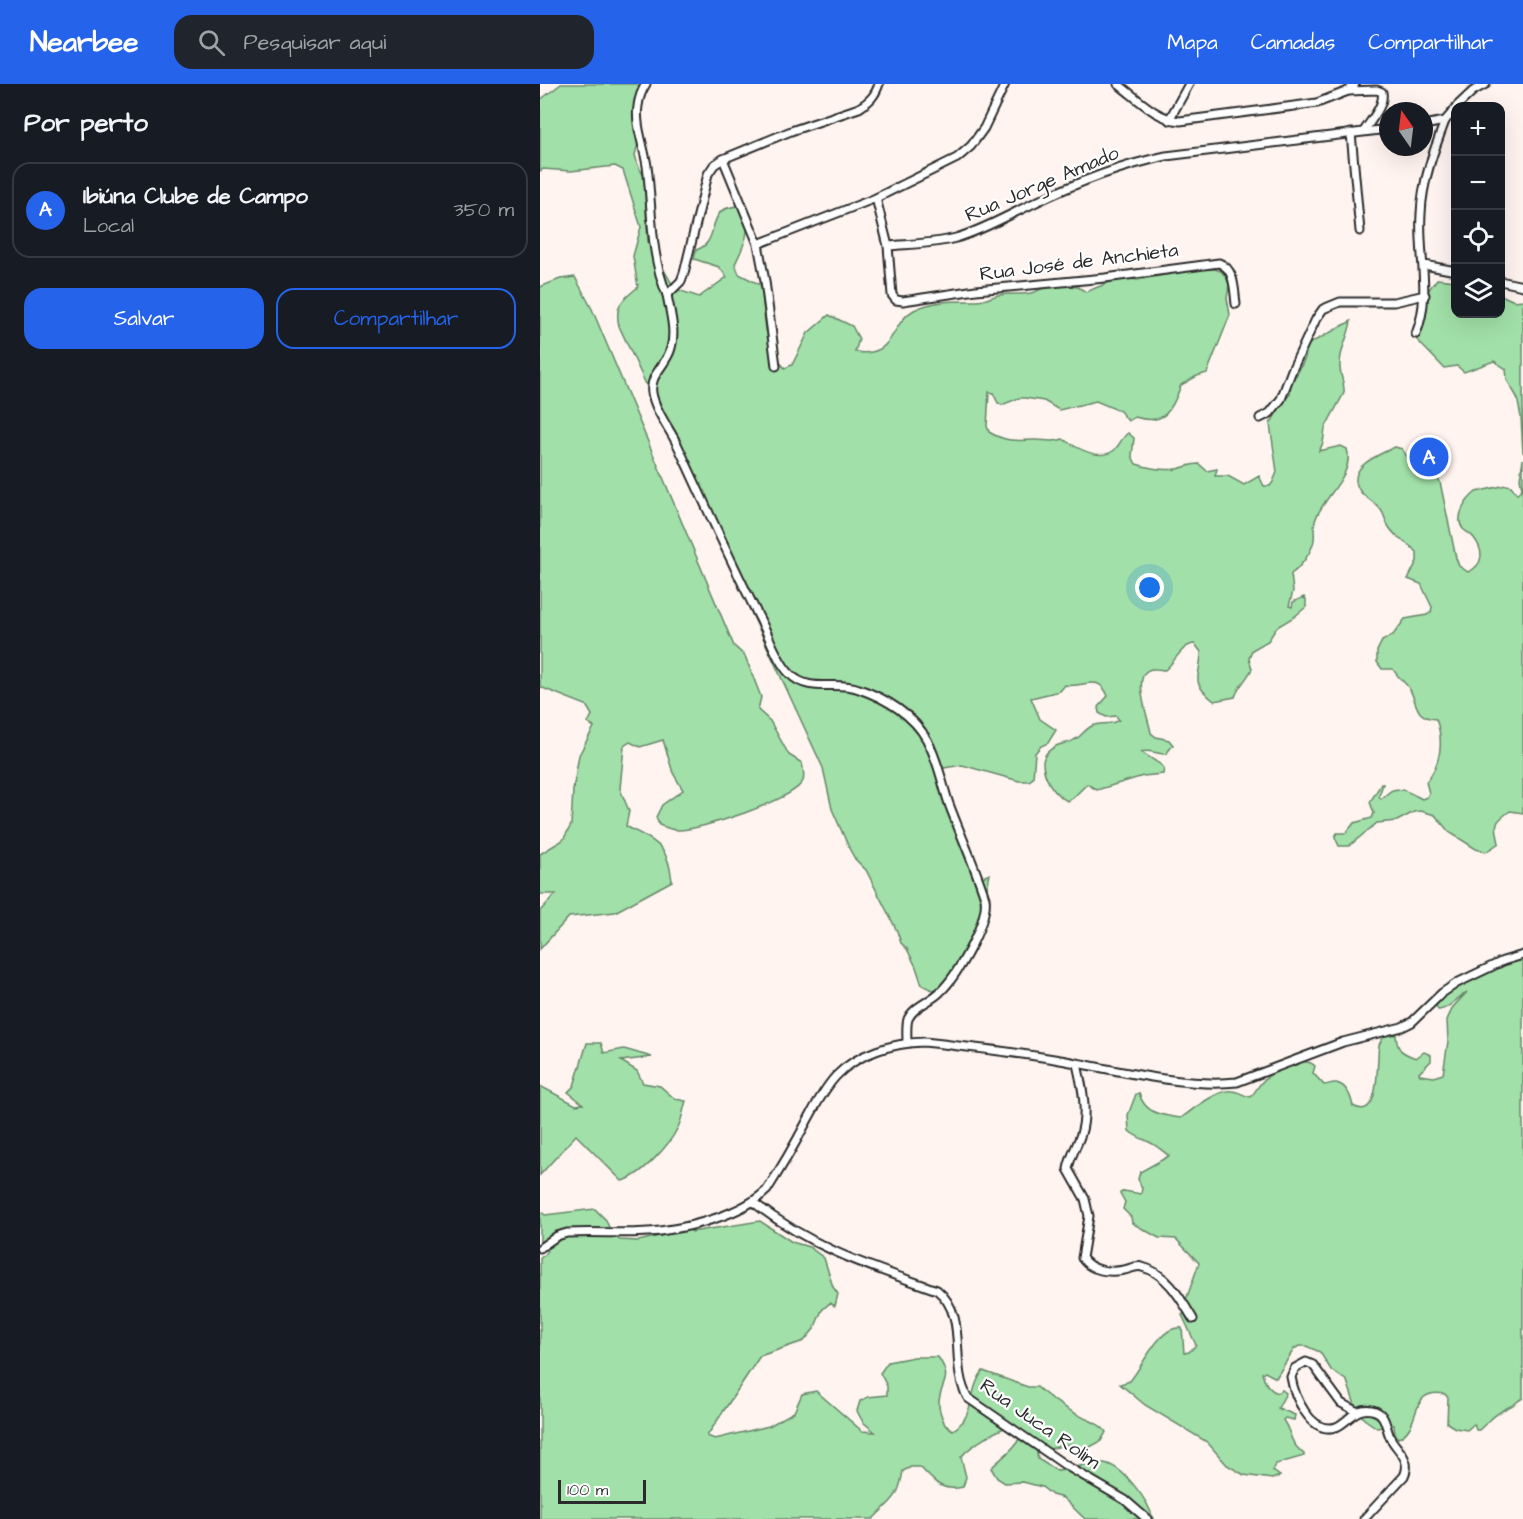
<!DOCTYPE html>
<html lang="pt">
<meta charset="utf-8">
<style>
body{margin:0;font-family:"Architects Daughter",sans-serif;background:#20242c;color:#f1f3f6}
.controls{position:absolute;right:18px;top:18px;display:grid;overflow:hidden;border-radius:12px;box-shadow:0 6px 24px #0002}
.controls button{width:54px;height:54px;display:grid;place-items:center;padding:0;border:0;border-bottom:2px solid #363941;background:#171b24;color:#f1f3f6;font:30px sans-serif}
.compass{position:absolute;left:839px;top:18px;width:54px;height:54px;border-radius:50%;background:#171b24;box-shadow:0 6px 24px #0002;rotate:346deg}
.scale{position:absolute;left:18px;bottom:15px;width:88px;box-sizing:border-box;padding-left:6px;border:3px solid #2b2b2b;border-top:0;font-size:16px;line-height:21px;white-space:nowrap;color:#2b2b2b;-webkit-text-stroke:4px #fff;paint-order:stroke}
.you{position:absolute;left:610px;top:504px;width:21px;height:21px;margin:-15px;border:4px solid #fff;border-radius:50%;background:#1a73e8;box-shadow:0 0 0 9px #1a73e833}
.badge{display:grid;place-items:center;width:39px;height:39px;border-radius:50%;background:#2563eb;color:#fff;font-size:20px;font-weight:700}
.pin{position:absolute;translate:-50% -50%;border:3px solid #fff;box-shadow:0 2px 6px #0006}
.list{margin:0;padding:0;list-style:none}
h2{display:flex;justify-content:space-between;align-items:center;height:78px;margin:0;padding:0 24px;font-size:26px}
h2 small{font-size:20px;font-weight:400;color:#9ea1a6}
.list li{display:grid;grid-template-columns:39px 1fr auto;gap:18px;align-items:center;box-sizing:border-box;height:96px;margin:0 12px 12px;padding:0 12px;border:2px solid #363941;border-radius:18px}
.list b{display:block;font-size:22px;white-space:nowrap}
.list p{margin:0;font-size:20px;white-space:nowrap;color:#9ea1a6}
.list em{font-size:20px;font-style:normal;color:#9ea1a6}
.actions{display:flex;gap:12px;padding:18px 24px}
.actions a{flex:1;padding:14px 0;border:2px solid #2563eb;border-radius:18px;text-align:center;font-size:21px;color:#2563eb}
.actions .main{background:#2563eb;color:#fff}
.icon{flex:none;width:33px;height:33px;fill:none;stroke:currentColor;stroke-width:2;stroke-linecap:round;stroke-linejoin:round}
.map{position:relative;flex:none;width:983px;height:1435px;overflow:hidden}
header{display:flex;align-items:center;gap:36px;box-sizing:border-box;height:84px;padding:0 30px;background:#2563eb;color:#fff}
header strong{font-size:28px}
nav{display:flex;gap:33px;margin-inline-start:auto;font-size:21px}
.search{width:420px;height:54px;background:#20242c;display:flex;align-items:center;gap:15px;box-sizing:border-box;padding:0 21px;border-radius:18px;color:#9ea1a6;font-size:22px}
main{display:flex}
aside{flex:1;background:#171b24}
.map>svg:first-child{display:block}
</style>
<header>
<strong>Nearbee</strong>
<div class="search"><svg class="icon" aria-label="search" viewBox="0 0 24 24"><circle cx="10" cy="10" r="6"/><path d="M15 15l6 6"/></svg>Pesquisar aqui</div>
<nav><a>Mapa</a><a>Camadas</a><a>Compartilhar</a></nav>
</header>
<main>
<aside>
<h2>Por perto<small></small></h2>
<ul class="list">
<li><span class="badge">A</span><div><b>Ibiúna Clube de Campo</b><p>Local</p></div><em>350 m</em></li>
</ul>
<div class="actions"><a class="main">Salvar</a><a>Compartilhar</a></div>
</aside>
<div class="map">
<svg width="983" height="1435" viewBox="0 0 983 1435">
<rect width="100%" height="100%" fill="#fff4ef"/>
<filter id="ink" filterUnits="userSpaceOnUse"><feTurbulence type="fractalNoise" baseFrequency=".0167" numOctaves="2"/><feDisplacementMap in="SourceGraphic" scale="12" xChannelSelector="R" yChannelSelector="G"/><feConvolveMatrix kernelMatrix="1 2 1 2 8 2 1 2 1" color-interpolation-filters="sRGB"/></filter>
<g filter="url(#ink)">
<g fill="#a1e0a8" stroke="#66866a" stroke-width="1.5">
<path d="M21,0H100L96,22L100,52L95,71L98,82L104,92L108,158L135,205L159,213L187,193L179,183L154,175L156,166C175,160 170,142 179,130C183,124 191,123 197,122C216,141 204,161 195,180L199,190L221,201L226,246L235,273L245,284L252,281L268,249L289,231L312,242L319,255L315,268C356,274 349,240 374,226C394,216 416,217 437,217C445,217 452,212 459,211C470,209 481,211 491,209C499,208 508,200 516,196L524,199L525,202L538,203L546,208L570,198L578,193L597,196L657,185H674L681,187L686,193L689,201L687,214L690,231L667,289L657,292L641,301C632,327 624,342 595,333L588,337L580,327L556,317L519,326L504,317L485,314H479L462,321L458,319L453,309L449,308L447,342L449,348C465,358 477,357 495,356C506,356 513,359 523,355C535,363 559,377 573,367C579,363 581,354 588,349L594,354L592,372L596,380C609,384 623,387 636,385C644,384 649,380 659,380L667,387L677,385L675,392H688L704,401L719,392L724,402H730L733,398L737,388L730,340L742,320L750,310L751,296L757,290L765,274L767,261L811,237C809,252 800,265 800,280C799,290 805,299 804,309L785,344L783,359L779,367L801,362L807,365C815,392 782,413 775,437C773,443 775,450 774,456C772,468 760,484 751,490L753,507L749,522L752,523L753,518L764,513L766,516V523L754,533L737,543L728,557L712,566L709,574L712,585C707,595 698,603 695,613L674,617C648,596 661,594 661,568L655,560C642,560 635,578 625,586C622,586 619,585 616,585C587,582 610,638 611,649L616,653L629,656L633,661L626,670C617,670 608,665 601,668L620,680L624,684L623,690L603,692L557,706L547,700L533,714L528,717C518,713 510,703 506,693C501,679 501,670 516,662C521,659 528,660 534,656C541,653 545,645 552,642C561,638 570,642 579,636L576,632L566,633L559,629L558,623L568,612C558,588 544,605 525,601L520,607L491,614L500,635L516,646L508,659L501,662L495,669L493,694L489,697H479L422,681L404,684L399,694L409,726L434,774L435,796L450,790L440,841L417,884L402,904L392,906L382,901L376,883L367,865L361,859L357,847L326,786L315,775L310,766L292,725L283,684L79,242C74,220 83,216 98,203L93,172L101,143L83,86L75,82L31,87L3,85L0,87V16Z"/>
<path d="M35,193L52,225L194,562L205,572L221,613L218,626L230,637L249,671L262,679C263,684 265,691 263,697C254,716 158,747 137,746C132,746 125,743 119,741L116,733L122,721L143,706L133,689L123,656L100,663L90,658L84,662L80,705L89,727L86,742C116,759 128,759 132,797L75,828L29,833L0,865V827L16,810H0V770L23,756L31,741L33,706L39,671L54,643L48,639L52,631L46,621L0,603V203L20,195Z"/>
<polygon points="897,195 915,197 916,230 960,230 961,211 974,217 983,216 983,369 981,333 977,313 967,296 966,285 954,277 924,288 917,282 904,284 876,255 875,250 887,208"/>
<path d="M855,363L862,365L869,376L873,365L878,363L881,365L900,398L916,474L919,482L928,488C944,481 944,467 934,454C931,450 926,448 923,445C914,433 926,416 936,408L966,401L971,402L977,410L982,405L980,394L983,375V729L970,727C953,739 955,740 959,759L946,768L936,765L909,748L895,731L881,727L874,728L857,737L837,739L809,762H799L795,753L797,749H806L814,739L832,734L834,729L830,718L841,700H843L839,712L841,715C845,713 848,707 853,706C862,703 874,711 882,715L887,713L889,709L886,698C901,680 904,657 896,635C874,634 878,619 869,604C864,597 857,593 853,585H842L837,578V567L842,557L853,551L865,535L887,531L891,528L892,523L881,500L868,495L877,477V468C868,459 856,455 849,443C845,438 845,431 841,426C835,418 825,414 820,407C804,383 839,371 855,363Z"/>
<path d="M983,874V1314C978,1316 976,1320 971,1322C957,1328 951,1335 939,1346H936L934,1340L927,1346L915,1344L907,1339L908,1314L905,1310C867,1303 883,1344 858,1354L855,1351L854,1341L837,1344L824,1335L816,1324L807,1297L791,1286L780,1268L766,1262H759L754,1265L736,1294L725,1288L722,1289C724,1298 728,1305 737,1309L742,1306L746,1309L738,1324L755,1331L754,1336L745,1334L743,1336C753,1350 747,1356 764,1370V1372L736,1380L733,1387L740,1392L732,1395L704,1391L687,1381L667,1358L605,1321L580,1300L590,1297C603,1282 620,1240 642,1244L644,1269L649,1268L656,1261L642,1231L647,1227L646,1216L659,1179L636,1155L619,1154L592,1139L591,1133L583,1125L585,1118L580,1109L584,1107L601,1110L602,1104L598,1095L600,1088L629,1072C623,1067 615,1060 607,1057C600,1054 595,1052 589,1047L588,1031L596,1010L599,1009C605,1030 621,1031 641,1034C652,1026 678,1005 692,1007C698,1007 704,1012 711,1013C715,1008 718,1002 723,997C733,987 763,970 775,982L773,989L784,1001C788,1001 791,999 794,999C806,999 811,1013 813,1022C842,1039 836,975 839,961C841,956 843,953 847,950L856,951C857,967 862,969 876,974L884,968L891,971V977L879,989L880,991L894,993L903,990L908,957L907,936L913,923L927,908C918,913 908,926 898,926L896,922C904,906 964,878 983,874Z"/>
<path d="M47,959H61L64,969L84,965L112,973L81,977L97,987L103,999L120,1002L135,1015L146,1017C143,1026 142,1037 137,1045C129,1062 100,1093 82,1097L36,1051L0,1091V1002L36,1021L43,1020L28,1008L34,1002Z"/>
<path d="M55,1125L66,1136L72,1151L80,1156L98,1157L160,1143L151,1148L220,1137L252,1158L269,1163L284,1174L293,1203L298,1210L295,1222L290,1219L282,1226L274,1245L264,1257L220,1272L167,1352L175,1355L229,1342L254,1328L262,1310L276,1307L322,1347L335,1348L323,1338L317,1327L320,1317L328,1313L347,1311V1302L340,1289L348,1278L374,1273H398C415,1297 398,1300 399,1321C399,1328 403,1335 405,1341L413,1346C436,1332 428,1305 443,1287L488,1303H497C510,1315 534,1330 551,1337C558,1341 561,1341 566,1348L561,1357L543,1367L531,1360L509,1365L495,1359L498,1375L517,1387C532,1386 549,1377 564,1379C583,1382 609,1417 613,1435H545L523,1414L512,1411L502,1403L483,1398L465,1399L457,1394L451,1384C463,1372 479,1363 482,1346L474,1341C459,1344 431,1361 421,1373L426,1393L423,1403C401,1408 395,1398 380,1383H371L363,1387C358,1417 352,1415 333,1435H0V1174L6,1170L9,1157L0,1158V1127L5,1131Z"/>
</g>
<g fill="none" stroke-linecap="round" stroke-linejoin="round">
<g stroke="#2b2b2b" stroke-width="11">
<g id="minor">
<path d="M106,0C102,6 99,14 98,22C95,41 104,62 107,82C113,127 109,167 127,211L141,197L144,189L168,90L174,81L183,75L251,47L319,24C330,17 335,12 339,0"/>
<path d="M578,0C597,14 616,35 640,37L777,19L808,7L815,0"/>
<path d="M808,7L837,6L842,8C845,21 831,36 824,47"/>
<polyline points="917,22 933,7 946,0"/>
<polyline points="629,36 649,0"/>
<polyline points="884,41 905,37 916,24"/>
<polyline points="811,49 820,147"/>
<polyline points="183,75 218,160 225,197 236,282"/>
<path d="M336,114L348,162L352,211L356,216L363,217L436,206L565,194L679,179C695,185 694,205 696,220"/>
<polyline points="218,160 336,114 417,74 431,62 444,44 465,0"/>
<path d="M348,162C370,160 394,160 416,154C443,146 467,132 492,120C535,99 579,82 626,72L848,45"/>
<polyline points="884,181 916,187"/>
<polyline points="960,197 983,202"/>
<path d="M127,211C130,228 136,247 131,264C127,281 109,290 112,309C115,327 130,345 138,362C166,422 193,483 224,543C231,557 238,578 250,590C269,610 297,596 319,605C345,614 374,631 387,656C398,676 402,699 409,720C421,752 435,782 445,814C449,837 417,892 400,908C390,918 374,922 368,935C366,942 367,951 367,959"/>
<path d="M876,250C892,209 878,172 881,130C882,98 894,66 905,37"/>
<polyline points="720,334 730,329 741,315 752,286 776,235 783,225 800,218 854,218 885,211"/>
<path d="M537,980C542,1002 548,1027 541,1050C537,1062 530,1073 528,1085L545,1115L549,1132L542,1174C551,1187 569,1189 584,1186C590,1185 596,1181 602,1183C627,1189 641,1215 653,1235"/>
<path d="M213,1118C272,1164 328,1182 397,1206C430,1233 408,1281 428,1314L525,1381L585,1416L607,1435"/>
<path d="M0,1164L17,1152L27,1149C58,1147 89,1151 120,1147C152,1143 203,1130 227,1106C241,1084 254,1062 266,1039C275,1023 283,1006 296,992C318,969 353,959 384,958C429,963 475,968 520,976C573,985 644,1004 697,998L803,958L862,943L872,938L902,909L917,899L963,877L983,871"/>
<path d="M816,1327L801,1319L773,1281L766,1278L755,1284L751,1293C754,1311 770,1351 796,1343C809,1338 815,1322 832,1326C847,1329 845,1344 851,1355C858,1367 872,1376 864,1392L824,1435"/>
</g>
</g>
<use href="#minor" stroke="#fff" stroke-width="7"/>
</g>
</g>
<g text-anchor="middle" dominant-baseline="central" stroke-width="4.5" stroke-linejoin="round" paint-order="stroke">
<g font-size="20" fill="#2b2b2b" stroke="#fff">
<text transform="translate(502 100) rotate(-23)">Rua Jorge Amado</text>
<text transform="translate(539 178) rotate(-7)">Rua José de Anchieta</text>
<text transform="translate(500 1340) rotate(35)">Rua Juca Rolim</text>
</g>
</g>
</svg>
<div class="controls">
<button>+</button>
<button>−</button>
<button><svg class="icon" aria-label="locate" viewBox="0 0 24 24"><circle cx="12" cy="12" r="6"/><path d="M12 2v4M12 18v4M2 12h4M18 12h4"/></svg></button>
<button><svg class="icon" aria-label="layers" viewBox="0 0 24 24"><path d="M12 4l9 5-9 5-9-5zM3 14l9 5 9-5"/></svg></button>
</div>
<svg class="compass" viewBox="-18 -18 36 36"><path d="M0-13l5 13h-10z" fill="#e53935"/><path d="M0 13l5-13h-10z" fill="#9ea1a6"/></svg>
<div class="scale">100 m</div>
<div class="you"></div>
<div class="pin badge" style="left:889px;top:373px">A</div>
</div>
</main>
